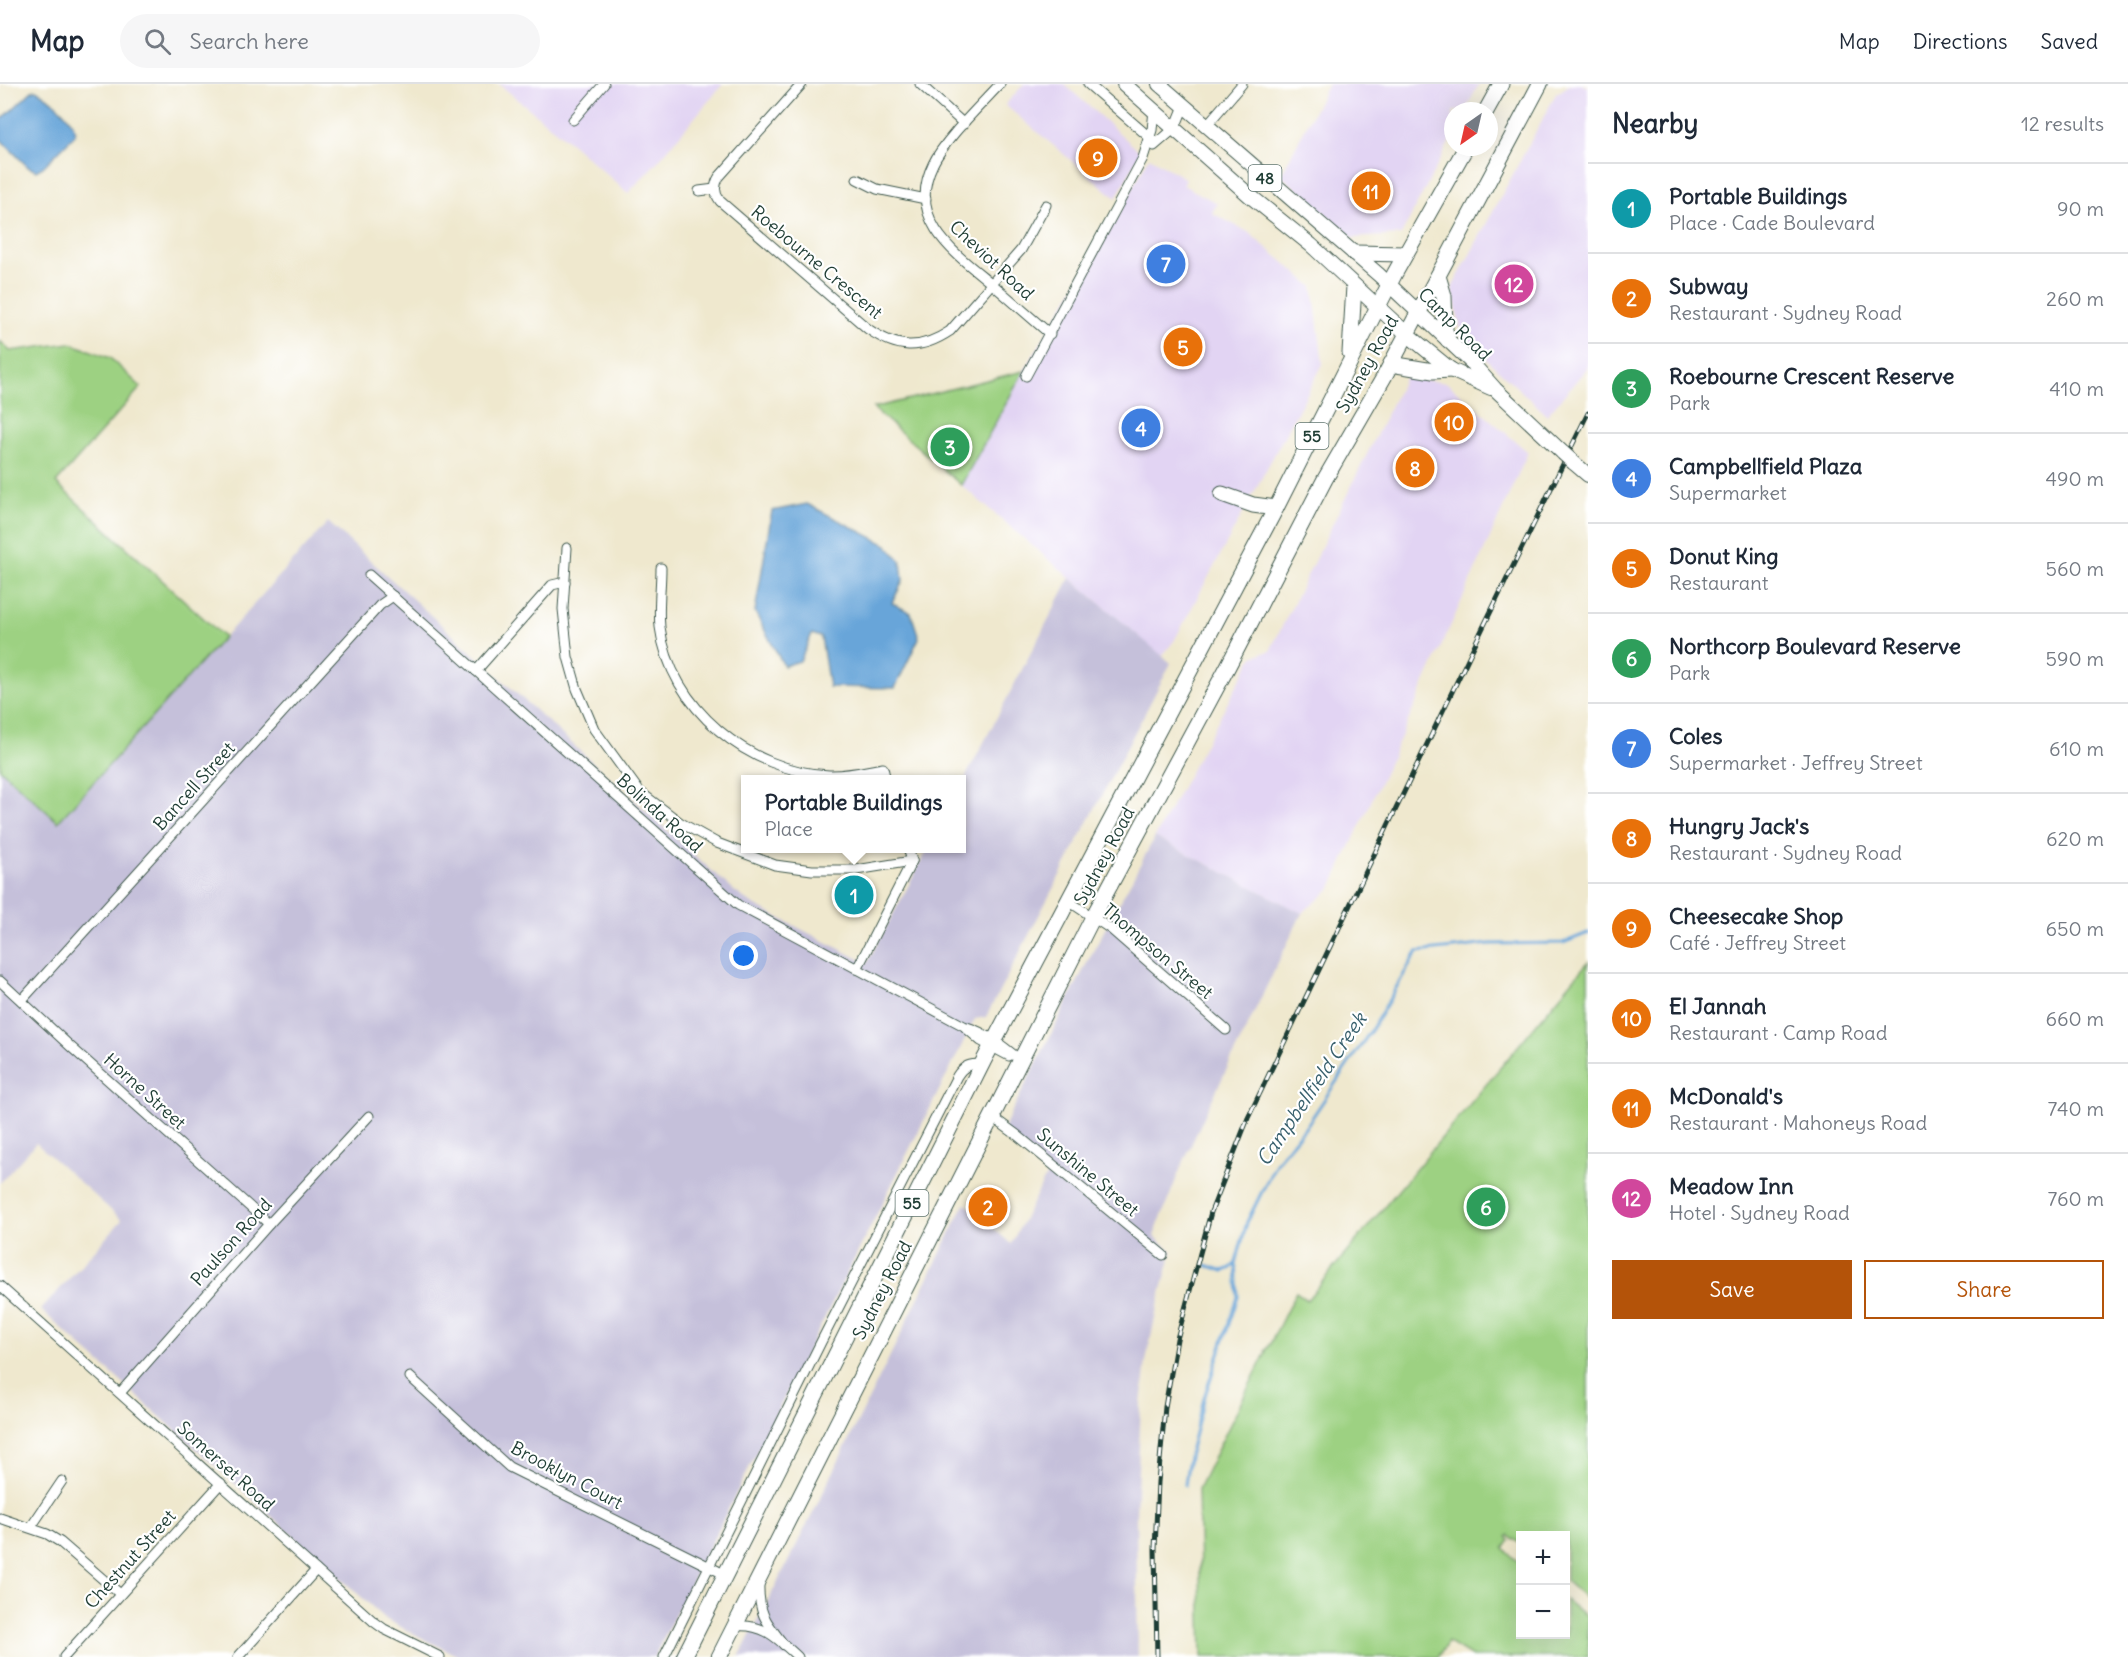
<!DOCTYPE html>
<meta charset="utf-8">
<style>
body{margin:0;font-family:Delius,sans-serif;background:#f6f6f7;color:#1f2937}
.controls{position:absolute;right:18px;bottom:18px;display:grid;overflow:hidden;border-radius:0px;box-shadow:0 6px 24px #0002}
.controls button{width:54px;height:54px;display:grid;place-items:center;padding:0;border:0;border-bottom:2px solid #e0e1e3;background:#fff;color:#1f2937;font:30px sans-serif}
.compass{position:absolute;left:1444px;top:18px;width:54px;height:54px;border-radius:50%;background:#fff;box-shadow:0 6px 24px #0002;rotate:214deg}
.you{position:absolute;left:744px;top:872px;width:21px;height:21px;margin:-15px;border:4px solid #fff;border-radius:50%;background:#1a73e8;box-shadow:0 0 0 9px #1a73e833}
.badge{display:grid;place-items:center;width:39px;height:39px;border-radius:50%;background:#b45309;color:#fff;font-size:20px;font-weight:700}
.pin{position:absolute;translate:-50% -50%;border:3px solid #fff;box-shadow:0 2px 6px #0006}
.popup{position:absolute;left:741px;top:691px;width:225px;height:78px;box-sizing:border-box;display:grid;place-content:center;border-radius:0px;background:#fff;filter:drop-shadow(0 2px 4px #0005);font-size:20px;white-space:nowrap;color:#747a83}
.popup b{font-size:22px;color:#1f2937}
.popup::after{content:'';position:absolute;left:50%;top:100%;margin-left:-12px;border:12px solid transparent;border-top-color:#fff}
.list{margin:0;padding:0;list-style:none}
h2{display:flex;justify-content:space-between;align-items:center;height:78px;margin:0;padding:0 24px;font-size:26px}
h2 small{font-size:20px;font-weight:400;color:#747a83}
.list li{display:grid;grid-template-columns:39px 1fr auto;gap:18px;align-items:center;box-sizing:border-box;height:90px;padding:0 24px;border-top:2px solid #e0e1e3}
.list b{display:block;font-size:22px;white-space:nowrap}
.list p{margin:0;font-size:20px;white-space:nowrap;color:#747a83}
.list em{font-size:20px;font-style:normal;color:#747a83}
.actions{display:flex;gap:12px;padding:18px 24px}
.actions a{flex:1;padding:14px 0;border:2px solid #b45309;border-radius:0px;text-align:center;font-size:21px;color:#b45309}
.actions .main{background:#b45309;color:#fff}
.icon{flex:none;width:33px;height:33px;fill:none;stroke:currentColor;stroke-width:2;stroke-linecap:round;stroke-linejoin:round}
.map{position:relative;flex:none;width:1588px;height:1573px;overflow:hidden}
header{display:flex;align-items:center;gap:36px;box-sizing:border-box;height:84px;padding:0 30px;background:#fff;border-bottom:2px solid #e0e1e3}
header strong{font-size:28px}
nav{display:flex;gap:33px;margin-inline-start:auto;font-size:21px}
.search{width:420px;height:54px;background:#f6f6f7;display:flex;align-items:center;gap:15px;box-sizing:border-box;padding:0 21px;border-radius:33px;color:#747a83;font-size:22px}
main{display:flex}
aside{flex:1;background:#fff}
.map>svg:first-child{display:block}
</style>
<header>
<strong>Map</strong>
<div class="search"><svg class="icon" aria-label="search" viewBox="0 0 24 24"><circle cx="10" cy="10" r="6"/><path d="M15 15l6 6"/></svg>Search here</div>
<nav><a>Map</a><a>Directions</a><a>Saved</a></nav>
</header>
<main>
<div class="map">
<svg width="1588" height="1573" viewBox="0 0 1588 1573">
<rect width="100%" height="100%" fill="#fff"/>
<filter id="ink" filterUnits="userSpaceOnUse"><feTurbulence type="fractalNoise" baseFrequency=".0167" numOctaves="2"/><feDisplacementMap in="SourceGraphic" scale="12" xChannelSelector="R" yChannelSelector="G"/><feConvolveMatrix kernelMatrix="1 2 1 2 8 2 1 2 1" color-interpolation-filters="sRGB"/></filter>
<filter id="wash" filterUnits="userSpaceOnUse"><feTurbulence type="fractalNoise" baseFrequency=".008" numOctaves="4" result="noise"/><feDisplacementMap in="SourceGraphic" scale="24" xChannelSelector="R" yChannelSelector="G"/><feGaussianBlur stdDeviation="1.35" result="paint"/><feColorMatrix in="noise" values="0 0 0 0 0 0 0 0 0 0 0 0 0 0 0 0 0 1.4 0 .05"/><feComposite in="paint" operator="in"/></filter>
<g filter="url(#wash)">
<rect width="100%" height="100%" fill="#efe8ce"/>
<g fill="#e2d4f3">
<polygon points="499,0 723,0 658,77 628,109 572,60"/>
<polygon points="1024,0 1064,0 1138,66 1142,66 1116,114 1005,21"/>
<polygon points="1328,0 1479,0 1465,27 1453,27 1453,51 1401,151 1352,154 1281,91"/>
<polygon points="1571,0 1581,0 1588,3 1588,283 1547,331 1462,253 1452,204 1556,10"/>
<polygon points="1149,73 1186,95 1183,101 1217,119 1212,129 1248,148 1313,203 1323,280 1174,557 1162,572 961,401 1024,287 1123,123"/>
<polygon points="1405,293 1447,299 1528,368 1396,664 1330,806 1302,829 1155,753 1253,572 1270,567"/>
</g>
<g fill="#c5c0da">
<polygon points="328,438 733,806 752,820 867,879 928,765 962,764 962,700 1070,494 1171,579 986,933 975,935 654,1573 460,1573 387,1536 41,1226 122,1136 36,1059 0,1099 0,685 58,738"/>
<polygon points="1155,753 1302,829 1207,1026 1179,1088 1154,1152 1172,1167 1156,1229 1146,1277 1141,1320 1136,1430 1138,1573 739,1573 815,1425 965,1119 1011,1160 1048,1089 1001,1049 1090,873"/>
</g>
<g fill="#9dd182" stroke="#5e875b" stroke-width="1.5">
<polygon points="0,257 10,267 70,259 110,274 141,303 56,399 224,553 58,738 0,685"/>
<polygon points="1024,287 961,401 873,324"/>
<polygon points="1588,878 1588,1516 1566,1497 1566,1452 1520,1452 1520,1460 1509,1451 1507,1453 1510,1456 1504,1465 1520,1479 1520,1550 1566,1550 1566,1516 1588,1534 1588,1573 1472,1573 1448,1558 1438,1573 1202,1573 1198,1405 1266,1268 1265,1267 1270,1260 1296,1208 1307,1216"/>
</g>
<g fill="#68a5d9" stroke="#447186" stroke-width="1.5">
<path d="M36,6C48,12 78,37 75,51L43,83L36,87L28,83L0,55V37L32,7Z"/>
<polygon points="807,420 887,461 901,477 903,497 892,519 911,529 919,554 895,604 829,603 821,553 812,550 800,577 784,582 755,528 772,427"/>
</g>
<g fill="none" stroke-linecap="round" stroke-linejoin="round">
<g stroke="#68a5d9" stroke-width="3">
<polyline points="1206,1181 1224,1187 1231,1184 1235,1180"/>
<polyline points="1185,1401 1189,1372 1205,1311 1238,1213 1236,1179 1247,1138 1277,1077 1305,1044 1372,945 1417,868 1490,860 1563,859 1588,849"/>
</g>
</g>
</g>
<g filter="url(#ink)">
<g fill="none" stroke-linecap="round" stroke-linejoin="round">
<g stroke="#3e574b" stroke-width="11">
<g id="minor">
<path d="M802,0L719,93C714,101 714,109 720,117L868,245C897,265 920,267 950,247L1021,166L1046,121"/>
<polyline points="920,0 964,40"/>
<path d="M1000,0C981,21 944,56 933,80C906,135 954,169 991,199C1011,216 1030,233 1050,250"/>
<polyline points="1088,0 1156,59"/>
<polyline points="573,36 604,0"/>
<polyline points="1206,42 1242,0"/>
<polyline points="1154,62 1175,44 1184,22"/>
<polyline points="857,95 877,105 926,115"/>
<polyline points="699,107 715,105"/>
<polyline points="1026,292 1143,74 1152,46 1154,26"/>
<polyline points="567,464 563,525 568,573 577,605 594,645 639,707 681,739 717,759 775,781 812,786 856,786 912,777"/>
<path d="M661,484C661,503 658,524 660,543C670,624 750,688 829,691C847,692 865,687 883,684L886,696"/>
<path d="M369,491L738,821L964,942C987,949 1002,961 1020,976"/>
<polyline points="476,587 552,501 565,498"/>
<polyline points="908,764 912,777"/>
<polyline points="1067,816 1112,846 1226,946"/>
<polyline points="857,885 912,777"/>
<polyline points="0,897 71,963 269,1140"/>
<polyline points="22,916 380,521 393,512"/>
<polyline points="966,944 981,957 1009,972"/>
<polyline points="991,1032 1017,1051 1163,1171"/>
<polyline points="0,1202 373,1537 384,1545 440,1573"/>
<polyline points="410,1293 509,1383 726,1491"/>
<polyline points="120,1309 269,1140 369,1032"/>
<polyline points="0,1434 47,1450 60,1458 120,1510"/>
<polyline points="31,1443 62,1397"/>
<path d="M759,1500C758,1529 766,1538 784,1561"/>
<path d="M735,1542C764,1539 778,1555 798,1573"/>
<polyline points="64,1573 221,1399"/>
<polyline points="238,1573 316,1486"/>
<path d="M664,1573L821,1258L957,992C964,981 970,980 982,980"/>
</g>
</g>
<g stroke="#3e574b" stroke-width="16">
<g id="primary">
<polyline points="1124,0 1249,111 1311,161 1407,250 1451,286 1491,304"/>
<polyline points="1159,0 1379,191 1470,277 1495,305 1563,369"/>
<polyline points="1574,379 1588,391"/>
</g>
</g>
<g stroke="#3e574b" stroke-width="17">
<g id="trunk">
<polyline points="1486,27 1501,0"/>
<polyline points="1354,169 1405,170"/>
<polyline points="1438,192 1444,212 1445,246 1448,256"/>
<polyline points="1350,269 1354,202"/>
<polyline points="1391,280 1433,287 1451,286"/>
<polyline points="1222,410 1253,421 1276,424"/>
<polyline points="684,1573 984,976 1276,424 1395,189 1466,63"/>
<polyline points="719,1573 1093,833 1227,584 1325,395 1384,293 1540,0"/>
</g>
</g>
<use href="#minor" stroke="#fff" stroke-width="9"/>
<use href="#primary" stroke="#fff" stroke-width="14"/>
<use href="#trunk" stroke="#fff" stroke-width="15"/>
<g stroke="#1f3d34" stroke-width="5">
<polyline id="rail" points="1157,1573 1155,1465 1158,1398 1165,1323 1177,1255 1211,1128 1248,1034 1473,564 1588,329"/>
</g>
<use href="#rail" stroke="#fff" stroke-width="3" stroke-dasharray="9" stroke-linecap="butt"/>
<g stroke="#3e574b" stroke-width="16" stroke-linecap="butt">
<polyline id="primary-bridge" points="1563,369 1574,379"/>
</g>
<use href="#primary-bridge" stroke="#fff" stroke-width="14"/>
</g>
</g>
<g text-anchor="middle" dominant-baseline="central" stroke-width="4.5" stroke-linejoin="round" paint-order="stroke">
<g fill="#fff" stroke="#627771" stroke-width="1.5">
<rect x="1248.5" y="81" width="33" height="26" rx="4.5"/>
<rect x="1295.5" y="339" width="33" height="26" rx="4.5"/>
<rect x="895.5" y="1106" width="33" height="26" rx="4.5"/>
</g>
<g font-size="16" font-weight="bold" fill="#1f3d34">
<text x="1265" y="94">48</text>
<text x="1312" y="352">55</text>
<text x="912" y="1119">55</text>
</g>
<g font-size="18" fill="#1f3d34" stroke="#fff">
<text transform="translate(992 176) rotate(43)">Cheviot Road</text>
<text transform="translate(817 178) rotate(40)">Roebourne Crescent</text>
<text transform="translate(1455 240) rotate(45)">Camp Road</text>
<text transform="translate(1367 280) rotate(-61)">Sydney Road</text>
<text transform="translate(194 702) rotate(-48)">Bancell Street</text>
<text transform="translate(660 729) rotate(42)">Bolinda Road</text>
<text transform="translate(1104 772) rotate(-62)">Sydney Road</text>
<text transform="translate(1158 867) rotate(40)">Thompson Street</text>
<text transform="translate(145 1007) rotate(42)">Horne Street</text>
<text transform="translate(1088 1088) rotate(40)">Sunshine Street</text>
<text transform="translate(231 1158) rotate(-48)">Paulson Road</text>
<text transform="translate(882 1206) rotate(-63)">Sydney Road</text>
<text transform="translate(226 1382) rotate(42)">Somerset Road</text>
<text transform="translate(567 1391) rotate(28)">Brooklyn Court</text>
<text transform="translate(130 1475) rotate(-48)">Chestnut Street</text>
</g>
<g font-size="20" font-style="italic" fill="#39616e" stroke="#fff">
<text transform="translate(1311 1005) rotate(-56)">Campbellfield Creek</text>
</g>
</g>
</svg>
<div class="controls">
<button>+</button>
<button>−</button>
</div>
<svg class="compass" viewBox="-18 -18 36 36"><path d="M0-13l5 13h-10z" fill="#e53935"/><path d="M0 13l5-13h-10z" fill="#747a83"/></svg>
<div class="you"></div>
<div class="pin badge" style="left:854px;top:811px;background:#0f9aa8">1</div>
<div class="popup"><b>Portable Buildings</b>Place</div>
<div class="pin badge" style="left:988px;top:1123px;background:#e8710a">2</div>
<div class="pin badge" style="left:950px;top:363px;background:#2e9e5b">3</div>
<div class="pin badge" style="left:1141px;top:344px;background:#3f7fe0">4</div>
<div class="pin badge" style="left:1183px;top:263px;background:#e8710a">5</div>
<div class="pin badge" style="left:1486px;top:1123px;background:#2e9e5b">6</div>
<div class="pin badge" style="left:1166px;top:180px;background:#3f7fe0">7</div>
<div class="pin badge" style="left:1415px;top:384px;background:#e8710a">8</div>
<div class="pin badge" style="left:1098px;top:74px;background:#e8710a">9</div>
<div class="pin badge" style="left:1454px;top:338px;background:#e8710a">10</div>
<div class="pin badge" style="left:1371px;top:107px;background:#e8710a">11</div>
<div class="pin badge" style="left:1514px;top:200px;background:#d1479c">12</div>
</div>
<aside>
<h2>Nearby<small>12 results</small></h2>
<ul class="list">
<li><span class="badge" style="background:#0f9aa8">1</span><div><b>Portable Buildings</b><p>Place · Cade Boulevard</p></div><em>90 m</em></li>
<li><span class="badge" style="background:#e8710a">2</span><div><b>Subway</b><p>Restaurant · Sydney Road</p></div><em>260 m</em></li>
<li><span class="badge" style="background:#2e9e5b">3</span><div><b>Roebourne Crescent Reserve</b><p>Park</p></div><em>410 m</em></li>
<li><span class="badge" style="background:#3f7fe0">4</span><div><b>Campbellfield Plaza</b><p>Supermarket</p></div><em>490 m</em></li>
<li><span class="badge" style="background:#e8710a">5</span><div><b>Donut King</b><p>Restaurant</p></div><em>560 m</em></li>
<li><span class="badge" style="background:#2e9e5b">6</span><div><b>Northcorp Boulevard Reserve</b><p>Park</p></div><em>590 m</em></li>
<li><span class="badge" style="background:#3f7fe0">7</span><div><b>Coles</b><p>Supermarket · Jeffrey Street</p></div><em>610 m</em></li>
<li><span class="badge" style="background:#e8710a">8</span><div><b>Hungry Jack's</b><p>Restaurant · Sydney Road</p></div><em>620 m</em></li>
<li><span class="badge" style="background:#e8710a">9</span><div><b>Cheesecake Shop</b><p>Café · Jeffrey Street</p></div><em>650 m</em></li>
<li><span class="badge" style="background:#e8710a">10</span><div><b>El Jannah</b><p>Restaurant · Camp Road</p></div><em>660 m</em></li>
<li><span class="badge" style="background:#e8710a">11</span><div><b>McDonald's</b><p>Restaurant · Mahoneys Road</p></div><em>740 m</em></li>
<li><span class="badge" style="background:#d1479c">12</span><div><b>Meadow Inn</b><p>Hotel · Sydney Road</p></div><em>760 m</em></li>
</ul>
<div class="actions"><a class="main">Save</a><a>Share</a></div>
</aside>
</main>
